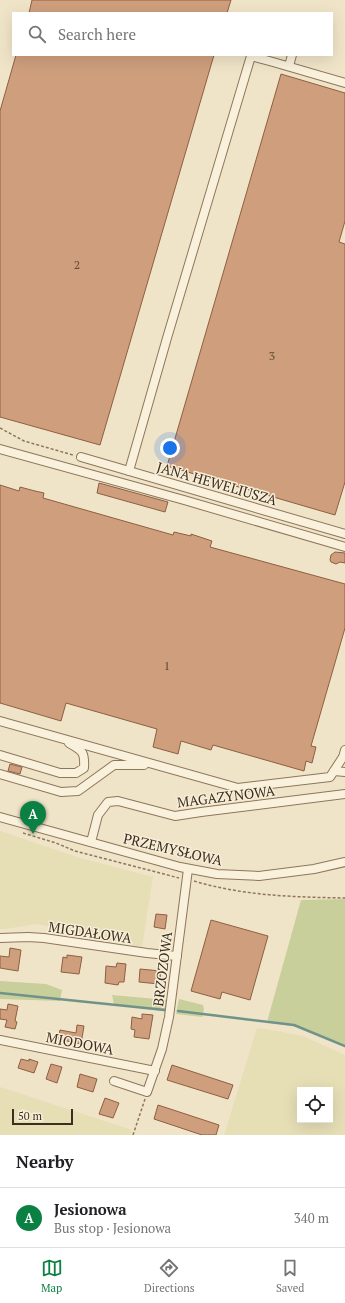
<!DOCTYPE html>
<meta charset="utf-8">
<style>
body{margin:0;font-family:"PT Serif",serif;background:#f2f2f2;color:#202124}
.controls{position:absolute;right:12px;bottom:12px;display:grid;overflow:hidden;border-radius:0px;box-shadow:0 4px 16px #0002}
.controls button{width:36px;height:36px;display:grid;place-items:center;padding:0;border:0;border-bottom:1px solid #e0e0e0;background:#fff;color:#202124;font:20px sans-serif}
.scale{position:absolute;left:12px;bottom:10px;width:61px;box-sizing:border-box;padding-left:4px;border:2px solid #3d2e20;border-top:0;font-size:11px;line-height:14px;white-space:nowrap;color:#3d2e20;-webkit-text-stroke:3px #f7eed8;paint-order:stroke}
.you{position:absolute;left:170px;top:448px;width:14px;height:14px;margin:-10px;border:3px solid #fff;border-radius:50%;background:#1a73e8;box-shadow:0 0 0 6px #1a73e833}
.badge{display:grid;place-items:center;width:26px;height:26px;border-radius:50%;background:#0b8043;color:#fff;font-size:13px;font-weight:700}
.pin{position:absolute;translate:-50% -33px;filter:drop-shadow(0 1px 2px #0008)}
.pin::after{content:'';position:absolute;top:21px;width:14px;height:12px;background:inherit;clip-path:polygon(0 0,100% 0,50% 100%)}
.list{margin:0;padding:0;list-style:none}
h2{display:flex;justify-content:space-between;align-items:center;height:52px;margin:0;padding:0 16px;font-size:17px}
h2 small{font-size:13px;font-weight:400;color:#757577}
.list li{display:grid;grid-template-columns:26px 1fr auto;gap:12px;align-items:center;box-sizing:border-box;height:60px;padding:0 16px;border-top:1px solid #e0e0e0}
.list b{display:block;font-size:15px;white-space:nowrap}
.list p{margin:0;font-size:13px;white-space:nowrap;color:#757577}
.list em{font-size:13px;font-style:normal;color:#757577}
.icon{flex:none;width:22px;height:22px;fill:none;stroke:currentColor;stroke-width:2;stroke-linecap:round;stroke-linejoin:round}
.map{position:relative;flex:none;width:345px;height:1135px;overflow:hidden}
.search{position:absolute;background:#fff;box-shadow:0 4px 16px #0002;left:12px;right:12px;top:12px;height:44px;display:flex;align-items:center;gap:10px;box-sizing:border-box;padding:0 14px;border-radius:0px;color:#757577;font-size:15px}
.sheet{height:112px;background:#fff}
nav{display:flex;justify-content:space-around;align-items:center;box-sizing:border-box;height:56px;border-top:1px solid #e0e0e0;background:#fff;font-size:11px;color:#757577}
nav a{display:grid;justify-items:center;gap:2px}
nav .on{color:#0b8043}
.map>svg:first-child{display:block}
</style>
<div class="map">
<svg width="345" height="1135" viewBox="0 0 345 1135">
<rect width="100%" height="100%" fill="#f0e4c8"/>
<g fill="#e6deb5" fill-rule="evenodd">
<polygon points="0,831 80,858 153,877 142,947 37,924 5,929 0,929"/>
<path d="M257,1028L278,1031L303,1036L345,1055V1135H224ZM300,1090H330V1120H300Z"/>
<polygon points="0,1087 132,1130 130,1135 0,1135"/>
</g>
<g fill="#c9cf9b">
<polygon points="345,899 345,1045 303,1028 267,1022 301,900"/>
<polygon points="0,981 46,984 62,990 60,1001 0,999"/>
<polygon points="112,995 168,1000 167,1012 114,1004"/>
<polygon points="179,999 203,1005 204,1009 202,1017 176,1014"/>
</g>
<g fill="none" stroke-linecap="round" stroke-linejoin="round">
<g stroke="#6f938a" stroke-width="2.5">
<polyline points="0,993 165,1010"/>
<polyline points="178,1011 294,1025 345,1046"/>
</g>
</g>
<g fill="#cf9f7d" stroke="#8d5f41">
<polygon points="32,0 231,0 227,13 29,13"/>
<polygon points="16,55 214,55 100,445 0,417 0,111"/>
<polygon points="281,74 345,93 345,221 339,242 345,244 345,482 335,515 167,466"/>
<polygon points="99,483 168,502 165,512 97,493"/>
<polygon points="0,485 19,491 20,487 35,491 44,493 43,498 173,535 174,532 191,536 191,534 212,541 210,547 345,584 345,628 311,746 316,747 312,763 306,761 304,771 213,745 211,750 181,741 178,754 153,747 157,729 66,703 61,721 0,703"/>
<polygon points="335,552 345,553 345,563 340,562 336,564 331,562 330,560 331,555"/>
<polygon points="10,764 22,767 20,774 8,771"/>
<polygon points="156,914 167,915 165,929 154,927"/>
<polygon points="211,920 268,936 250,1000 222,992 220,999 191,991"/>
<polygon points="10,948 21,950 18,971 0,968 0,956 9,957"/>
<polygon points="67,955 82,957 79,974 61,972 63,957 67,958"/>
<polygon points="117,963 126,964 124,982 119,982 118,985 105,983 106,966 116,967"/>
<polygon points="140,969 161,971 159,984 139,982"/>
<polygon points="8,1004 18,1006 15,1021 17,1022 15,1029 5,1027 7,1020 0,1019 0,1009 7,1010"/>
<polygon points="142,1014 153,1015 149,1039 134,1037 135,1030 131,1029 132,1017 142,1019"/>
<polygon points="77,1025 84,1026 81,1044 58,1039 60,1030 76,1033"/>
<polygon points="21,1059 29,1061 29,1059 38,1062 34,1073 18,1068"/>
<polygon points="51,1064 62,1067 57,1083 46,1079"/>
<polygon points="172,1065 233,1085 228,1099 167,1080"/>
<polygon points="80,1074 97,1079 93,1092 77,1087"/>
<polygon points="105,1098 119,1103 113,1118 99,1114"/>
<polygon points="158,1105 219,1125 216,1135 202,1135 154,1119"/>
</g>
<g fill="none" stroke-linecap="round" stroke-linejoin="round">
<g stroke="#8d765c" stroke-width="10">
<g id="minor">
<polyline points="289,66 292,55"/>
<polyline points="0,449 184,500 345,547"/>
<polyline points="81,457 345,534"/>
<polyline points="129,471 167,338 251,56 273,62 345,83"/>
<polyline points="0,721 238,788 330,777 343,757 345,750"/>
<path d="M0,755L60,773H76L84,768C85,751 82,751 69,743"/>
<polyline points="334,771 345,772"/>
<polyline points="0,774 61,792 78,791 114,765 144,765"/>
<polyline points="0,817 180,867 217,874 259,876 314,869 345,862"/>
<polyline points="91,842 98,815 108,802 118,801 175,816 201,812 345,794"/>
<polyline points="0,938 28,937 44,938 147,953 177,956"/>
<polyline points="0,1040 155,1071"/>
<polyline points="114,1081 147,1092 162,1049 169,1017 188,869"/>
</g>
</g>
<g stroke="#8d765c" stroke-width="1.5" stroke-dasharray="3 2" stroke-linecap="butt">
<polyline points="0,428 24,441 73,455"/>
<polyline points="23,833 56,843 75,851 179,878"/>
<path d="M194,881C244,896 294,897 345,898"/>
<polyline points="133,1135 145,1099"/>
</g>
<use href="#minor" stroke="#faf1dc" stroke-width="8"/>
</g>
<g text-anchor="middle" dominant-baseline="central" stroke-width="3" stroke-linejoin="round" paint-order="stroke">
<g font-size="12" fill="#624a37">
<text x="77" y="264">2</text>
<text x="272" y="355">3</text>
<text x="167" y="665">1</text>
</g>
<g font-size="14" fill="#3d2e20" stroke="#f7eed8">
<text transform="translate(217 483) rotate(16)">JANA HEWELIUSZA</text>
<text transform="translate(226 796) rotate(-7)">MAGAZYNOWA</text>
<text transform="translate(173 849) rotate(13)">PRZEMYSŁOWA</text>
<text transform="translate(90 932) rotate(8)">MIGDAŁOWA</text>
<text transform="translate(162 969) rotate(-83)">BRZOZOWA</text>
<text transform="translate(80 1043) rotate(11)">MIODOWA</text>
</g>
</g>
</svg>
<div class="controls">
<button><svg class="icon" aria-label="locate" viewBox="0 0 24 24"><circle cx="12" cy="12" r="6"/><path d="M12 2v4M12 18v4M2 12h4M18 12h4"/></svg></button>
</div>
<div class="scale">50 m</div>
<div class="you"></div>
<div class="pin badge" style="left:33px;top:834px">A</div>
<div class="search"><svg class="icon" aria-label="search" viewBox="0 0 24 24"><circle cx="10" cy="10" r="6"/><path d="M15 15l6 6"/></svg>Search here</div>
</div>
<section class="sheet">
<h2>Nearby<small></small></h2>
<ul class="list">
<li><span class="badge">A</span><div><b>Jesionowa</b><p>Bus stop · Jesionowa</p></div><em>340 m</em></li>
</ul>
</section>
<nav>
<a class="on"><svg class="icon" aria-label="map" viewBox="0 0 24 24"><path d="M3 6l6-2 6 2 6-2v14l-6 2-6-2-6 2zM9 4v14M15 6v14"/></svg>Map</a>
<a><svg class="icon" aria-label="directions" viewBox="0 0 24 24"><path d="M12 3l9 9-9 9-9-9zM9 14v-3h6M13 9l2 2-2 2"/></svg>Directions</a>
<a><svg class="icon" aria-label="saved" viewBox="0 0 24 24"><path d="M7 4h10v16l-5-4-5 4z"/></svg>Saved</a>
</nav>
